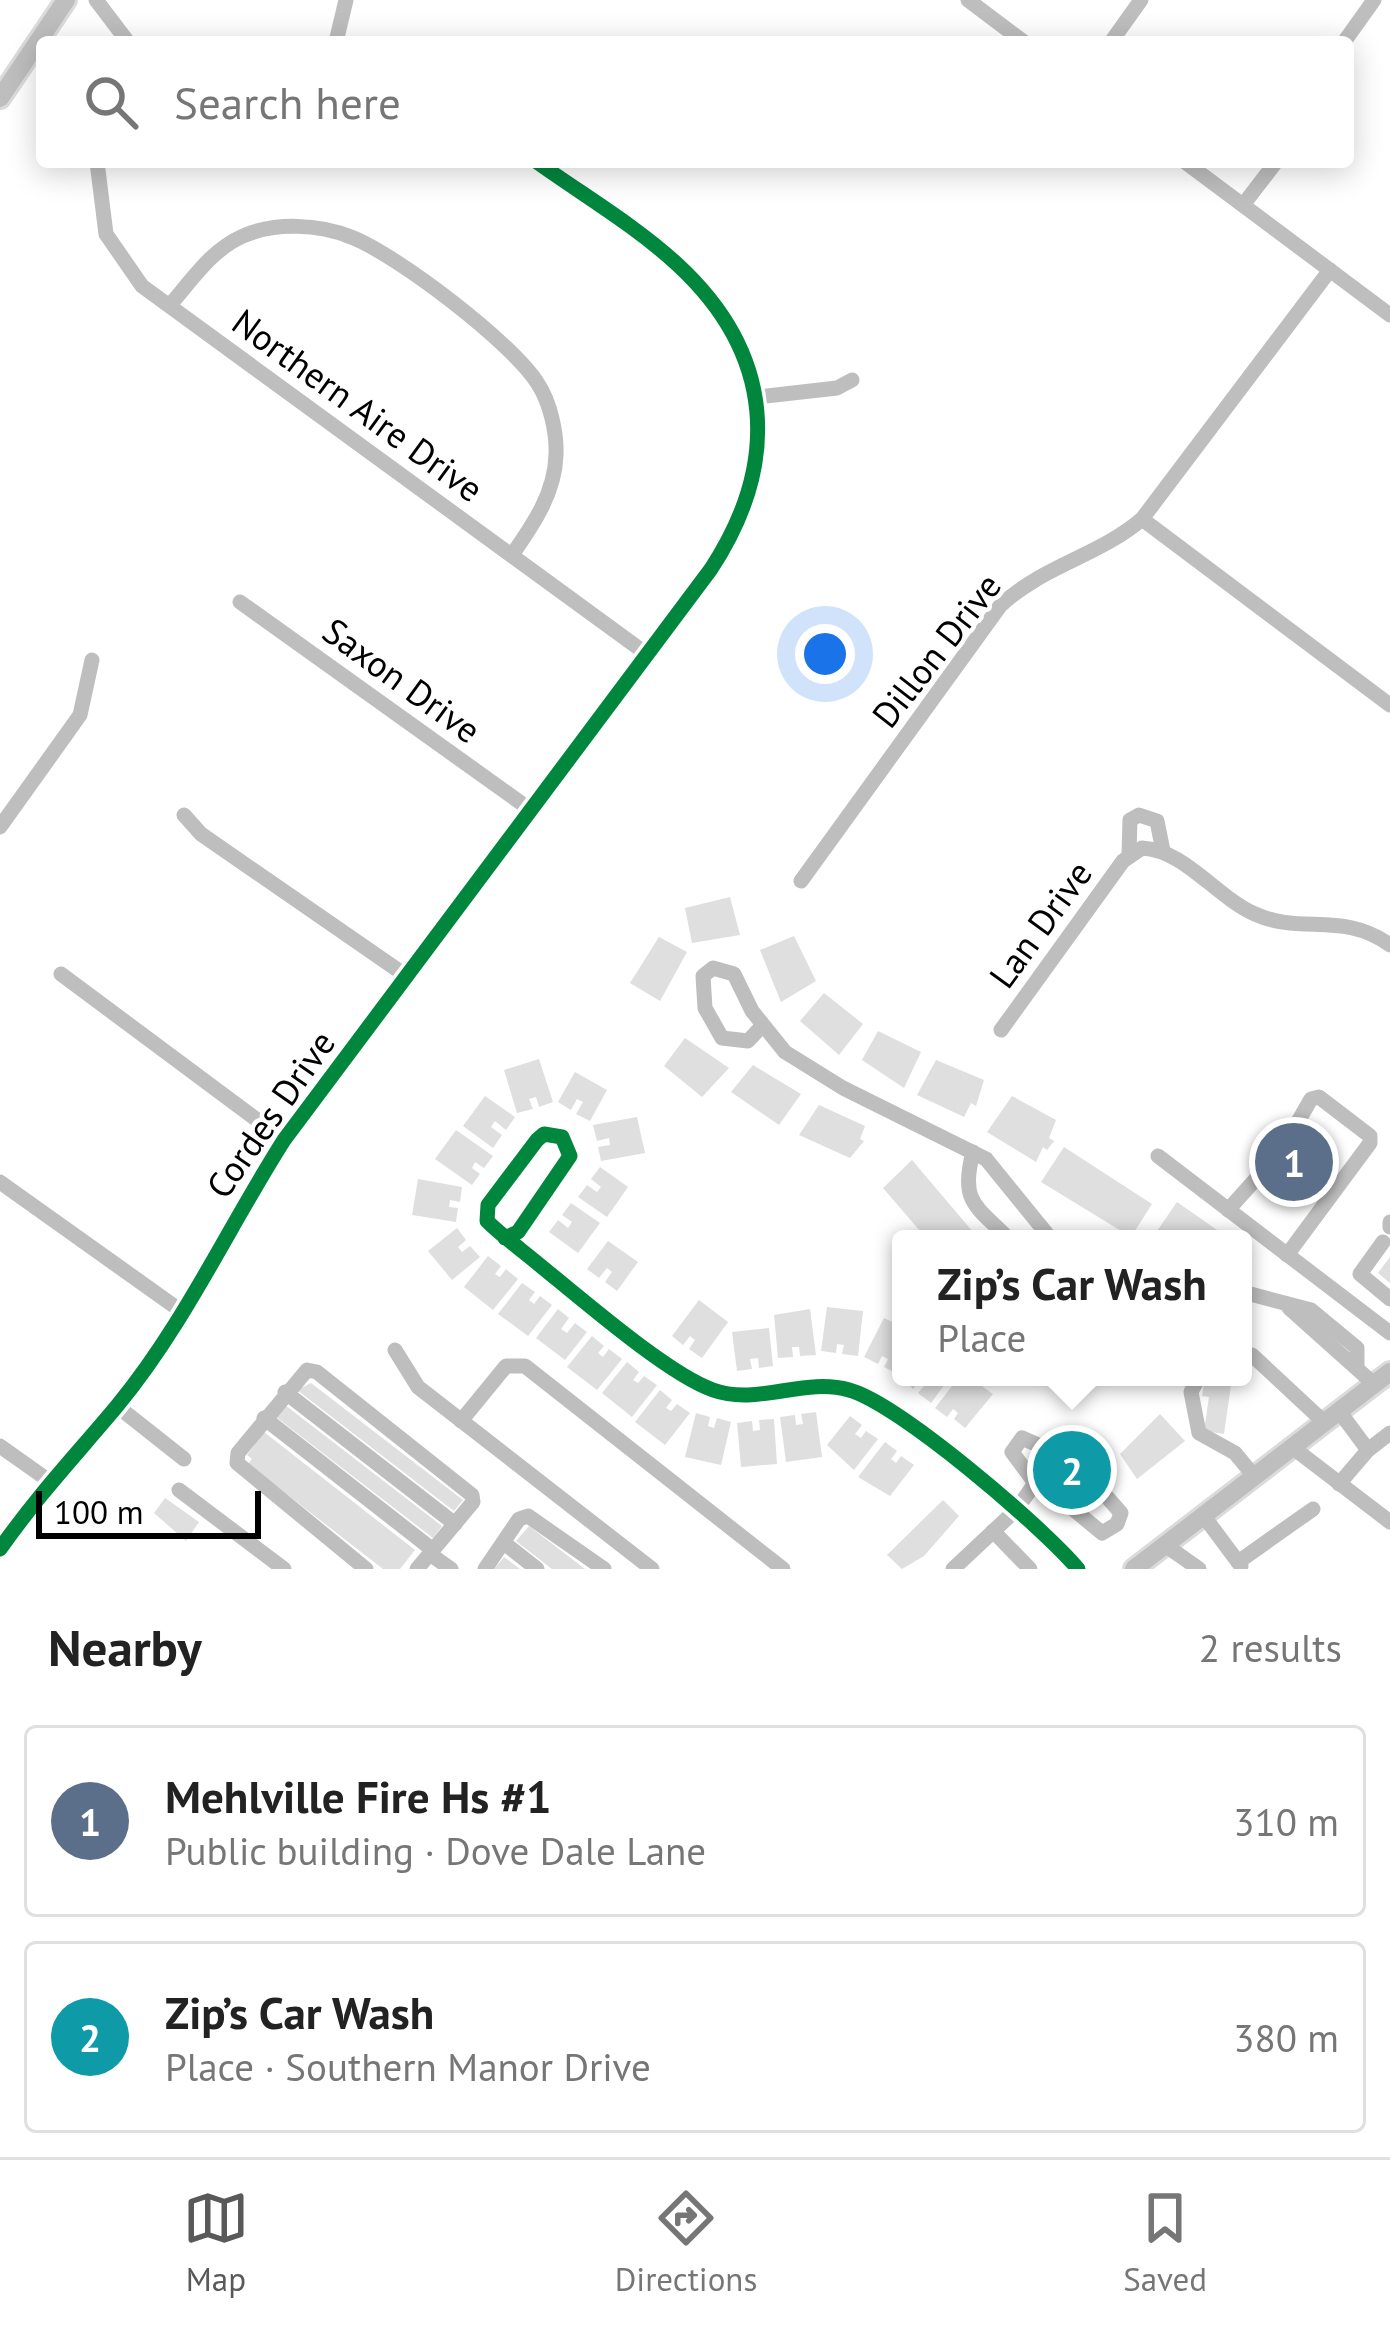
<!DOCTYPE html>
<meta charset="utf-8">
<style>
body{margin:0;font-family:"PT Sans",sans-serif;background:#f6f6f6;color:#222}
.scale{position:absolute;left:36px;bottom:30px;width:225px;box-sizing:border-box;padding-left:12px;border:6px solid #000;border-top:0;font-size:33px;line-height:42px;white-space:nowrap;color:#000;-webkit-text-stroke:9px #fff;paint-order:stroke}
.you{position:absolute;left:825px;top:654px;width:42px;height:42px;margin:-30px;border:9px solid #fff;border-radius:50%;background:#1a73e8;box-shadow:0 0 0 18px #1a73e833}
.badge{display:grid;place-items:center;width:78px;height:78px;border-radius:50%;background:#595959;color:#fff;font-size:39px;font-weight:700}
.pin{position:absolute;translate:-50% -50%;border:6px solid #fff;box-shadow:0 3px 12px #0006}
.popup{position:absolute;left:892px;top:1230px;width:360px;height:156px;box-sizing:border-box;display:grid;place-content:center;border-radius:12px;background:#fff;filter:drop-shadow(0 3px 9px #0005);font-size:39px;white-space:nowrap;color:#767676}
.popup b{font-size:45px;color:#222}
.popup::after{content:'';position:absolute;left:50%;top:100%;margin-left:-24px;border:24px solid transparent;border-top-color:#fff}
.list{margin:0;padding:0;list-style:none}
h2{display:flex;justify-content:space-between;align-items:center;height:156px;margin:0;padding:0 48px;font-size:51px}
h2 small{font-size:39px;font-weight:400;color:#767676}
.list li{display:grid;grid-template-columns:78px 1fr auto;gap:36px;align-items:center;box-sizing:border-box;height:192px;margin:0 24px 24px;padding:0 24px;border:3px solid #e0e0e0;border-radius:12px}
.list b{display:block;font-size:45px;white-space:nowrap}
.list p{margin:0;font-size:39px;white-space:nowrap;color:#767676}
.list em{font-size:39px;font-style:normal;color:#767676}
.icon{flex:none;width:66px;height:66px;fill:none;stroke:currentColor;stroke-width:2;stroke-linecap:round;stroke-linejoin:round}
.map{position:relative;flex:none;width:1390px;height:1569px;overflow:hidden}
.search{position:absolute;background:#fff;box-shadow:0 6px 30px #0003;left:36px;right:36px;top:36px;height:132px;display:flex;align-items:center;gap:30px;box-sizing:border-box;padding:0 42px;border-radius:12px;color:#767676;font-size:45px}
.sheet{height:588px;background:#fff}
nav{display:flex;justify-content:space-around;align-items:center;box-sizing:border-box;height:168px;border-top:3px solid #e0e0e0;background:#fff;font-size:33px;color:#767676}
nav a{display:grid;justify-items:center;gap:6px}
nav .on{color:#595959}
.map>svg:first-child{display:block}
</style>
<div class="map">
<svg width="1390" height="1569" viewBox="0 0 1390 1569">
<rect width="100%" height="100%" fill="#fff"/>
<g fill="#dfdfdf">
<polygon points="730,897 740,935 692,943 685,908"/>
<polygon points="794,936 816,981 781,1002 760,950"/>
<polygon points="659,937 687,952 660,1001 630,983"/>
<polygon points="824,993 863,1024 839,1055 800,1021"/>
<polygon points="878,1031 921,1052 904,1088 862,1060"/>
<polygon points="685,1038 729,1068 702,1097 664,1066"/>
<polygon points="539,1059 553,1102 539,1107 536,1097 529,1099 533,1109 517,1113 504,1070"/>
<polygon points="936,1060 984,1080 976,1106 971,1103 964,1117 917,1095"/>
<polygon points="753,1065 801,1094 779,1125 731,1092"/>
<polygon points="575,1072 607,1090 590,1121 576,1114 583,1102 577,1099 571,1110 558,1102"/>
<polygon points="485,1096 515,1117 506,1130 495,1121 491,1127 502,1135 493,1148 463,1126"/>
<polygon points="1012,1096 1056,1120 1049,1138 1054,1141 1047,1150 1043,1147 1036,1162 987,1132"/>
<polygon points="819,1105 865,1126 860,1139 864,1141 850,1158 799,1135"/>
<polygon points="637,1117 645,1153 601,1161 598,1147 610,1145 609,1138 597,1141 593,1125"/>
<polygon points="456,1130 493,1156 484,1168 475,1162 472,1168 480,1174 472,1185 435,1159"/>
<polygon points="1064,1147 1152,1204 1131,1237 1041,1182"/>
<polygon points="912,1160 979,1239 927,1239 883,1188"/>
<polygon points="600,1167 628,1187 607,1217 578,1197 587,1185 597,1192 601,1187 591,1179"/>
<polygon points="418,1179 462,1187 460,1202 450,1200 449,1207 458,1208 456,1222 412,1215"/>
<polygon points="1177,1202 1223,1234 1220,1239 1164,1239 1155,1234"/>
<polygon points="571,1203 600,1223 578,1253 549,1232 558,1220 568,1228 572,1222 562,1215"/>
<polygon points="457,1228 466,1240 458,1247 462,1252 470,1246 480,1257 452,1280 428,1251"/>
<polygon points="608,1241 638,1262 617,1291 605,1282 612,1272 607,1268 599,1278 587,1269"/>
<polygon points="488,1256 501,1266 495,1274 500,1277 506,1269 518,1279 493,1310 464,1287"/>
<polygon points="1390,1257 1390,1283 1378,1273"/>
<polygon points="522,1283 535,1292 529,1300 534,1304 540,1296 552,1305 528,1336 498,1314"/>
<polygon points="699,1300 728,1322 702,1358 689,1349 695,1340 690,1336 683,1345 672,1336"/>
<polygon points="827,1307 863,1311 858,1356 842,1354 844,1345 837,1344 836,1353 821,1351"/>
<polygon points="558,1309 569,1318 561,1329 567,1333 575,1323 587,1332 565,1360 536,1338"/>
<polygon points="810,1309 816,1355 800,1356 799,1347 792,1347 793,1357 778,1358 774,1315"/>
<polygon points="884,1318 901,1326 897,1374 884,1367 888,1359 882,1356 878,1364 864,1357"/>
<polygon points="769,1328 773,1366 759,1368 758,1358 750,1359 752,1369 737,1371 732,1332"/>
<polygon points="592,1336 604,1346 598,1353 603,1357 609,1349 622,1359 597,1390 567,1367"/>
<polygon points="627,1362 639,1372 633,1380 638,1383 644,1376 657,1385 632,1417 602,1393"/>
<polygon points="903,1377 950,1377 931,1403 918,1393 924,1386 919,1381 913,1389"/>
<polygon points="959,1377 969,1377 993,1394 965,1428 954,1419 958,1413 953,1409 947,1417 935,1408"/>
<polygon points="1205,1377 1232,1378 1224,1434 1204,1431 1209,1397 1202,1396"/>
<polygon points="311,1383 463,1500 454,1511 297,1390"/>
<polygon points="660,1390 672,1400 666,1408 671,1411 677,1404 690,1413 665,1445 635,1422"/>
<polygon points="285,1405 442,1526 433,1538 276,1417"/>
<polygon points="816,1412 822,1457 786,1462 780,1417 795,1415 796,1425 803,1424 801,1414"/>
<polygon points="696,1413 710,1417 708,1426 714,1428 717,1418 731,1422 721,1465 685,1457"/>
<polygon points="1160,1414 1185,1441 1137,1479 1120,1454"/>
<polygon points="850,1416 862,1425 855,1434 861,1438 866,1431 878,1439 854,1470 827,1445"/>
<polygon points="774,1419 777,1464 741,1467 737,1423 752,1421 753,1431 760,1430 759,1420"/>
<polygon points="264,1432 415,1550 400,1569 383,1569 248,1464 252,1459 247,1455"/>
<polygon points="885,1442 897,1451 891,1459 896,1463 901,1456 914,1465 890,1496 858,1477"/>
<polygon points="1049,1443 1088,1473 1093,1467 1111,1480 1093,1503 1082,1495 1085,1491 1040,1455"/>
<polygon points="165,1498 199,1522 186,1541 154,1513"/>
<polygon points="943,1500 959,1516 924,1556 902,1569 887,1555"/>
<polygon points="529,1526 585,1569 552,1569 516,1541"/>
<polygon points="504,1557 520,1569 494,1569"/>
</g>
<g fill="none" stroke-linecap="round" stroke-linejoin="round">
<g stroke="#d9d9d9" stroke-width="15" stroke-dasharray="15 8" stroke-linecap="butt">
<polyline points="1263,1171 1295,1127"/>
<polyline points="1045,1448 1107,1497"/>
</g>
<g stroke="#dbdbdb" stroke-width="24">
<g id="major">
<polyline points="0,98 66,0"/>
<polyline points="1134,1569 1390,1372"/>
</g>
</g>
<g stroke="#bebebe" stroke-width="15">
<polyline points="96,0 128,42"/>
<polyline points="968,0 1024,42"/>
<polyline points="336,42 346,0"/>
<polyline points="1111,42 1141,0"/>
<polyline points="1344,42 1374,0"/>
<polyline points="97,162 106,234 142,286 648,655"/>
<polyline points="1185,162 1390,315"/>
<polyline points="1243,205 1276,162"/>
<path d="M170,305C192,280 211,250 243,236C275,222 319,224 351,237C396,254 514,344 538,384C550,402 557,433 556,455C555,493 533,525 512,555"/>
<polyline points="758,397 837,388 852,380"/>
<polyline points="1142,519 1390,705"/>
<polyline points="240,602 528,808"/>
<polyline points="184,815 201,834 405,975"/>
<polyline points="0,827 80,715 92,660"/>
<polyline points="1129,854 1130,820 1139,815 1157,821 1163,851"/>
<path d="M801,881L1000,606C1042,566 1099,556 1142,519L1330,270"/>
<polyline points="61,974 284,1140"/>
<polyline points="762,1026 748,1041 722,1038 705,1008 703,976 713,968 734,974 752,1011 785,1052 843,1088 986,1159 1051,1239"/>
<path d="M1001,1030L1123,861L1142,848C1185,850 1216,897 1255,914C1301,935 1343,911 1390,945"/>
<path d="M973,1152C960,1202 975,1205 1009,1239"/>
<polyline points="1158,1156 1390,1333"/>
<polyline points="0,1182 181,1311"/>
<polyline points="1228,1210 1263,1171"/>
<polyline points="1390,1222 1390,1227"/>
<path d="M505,1238L518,1232L570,1156L562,1137L544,1134L537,1140L488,1205L487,1221C498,1232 510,1241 521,1250C567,1286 664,1373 713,1390C758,1406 804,1377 849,1390C898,1403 1043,1527 1078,1569"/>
<polyline points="1383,1242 1360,1274 1390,1299"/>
<polyline points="1287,1255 1370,1143 1370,1136 1319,1097 1311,1099 1295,1127"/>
<polyline points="1243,1292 1311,1310 1357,1348 1357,1365"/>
<polyline points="1289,1308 1374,1384"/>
<polyline points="395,1350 418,1387 652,1569"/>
<polyline points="1243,1354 1252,1355 1324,1422"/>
<polyline points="1199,1377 1191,1392 1199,1433 1235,1453 1254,1476"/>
<polyline points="285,1392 455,1524"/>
<polyline points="117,1406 184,1459"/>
<polyline points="264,1418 433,1550"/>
<polyline points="461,1421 506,1366 525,1366 783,1569"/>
<polyline points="0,1446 48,1480"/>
<polyline points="1292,1447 1390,1522"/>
<polyline points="1368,1450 1390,1433"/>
<polyline points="1035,1483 1012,1452 1022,1438 1045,1448"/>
<polyline points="1339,1484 1368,1450 1339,1411"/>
<polyline points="179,1490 284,1569"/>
<polyline points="1203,1515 1241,1566"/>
<polyline points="993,1531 1030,1569"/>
<polyline points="504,1543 537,1569"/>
<polyline points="1165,1545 1199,1569"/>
<path d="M0,1549C38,1495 76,1455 117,1406C184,1325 228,1228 284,1140L711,569C781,462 774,354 678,265C636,226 583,195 537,162"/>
<polyline points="430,1554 451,1569"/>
<polyline points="1238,1562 1313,1509"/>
<polyline points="366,1569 237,1463 238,1453 307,1370 317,1372 472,1495 473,1502 417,1569"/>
<polyline points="485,1569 519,1519 528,1516 604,1569"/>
<polyline points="953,1569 1017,1509 1035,1483 1043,1484 1102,1533 1117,1524 1121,1513 1107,1497"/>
</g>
<use href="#major" stroke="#bebebe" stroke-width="18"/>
<g stroke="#fff" stroke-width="22">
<g id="cycleway">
<path d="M505,1238L518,1232L570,1156L562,1137L544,1134L537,1140L488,1205L487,1221C498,1232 510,1241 521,1250C567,1286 664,1373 713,1390C758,1406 804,1377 849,1390C898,1403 1043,1527 1078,1569"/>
<path d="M0,1549C38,1495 76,1455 117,1406C184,1325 228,1228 284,1140L711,569C781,462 774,354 678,265C636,226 583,195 537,162"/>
</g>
</g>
<use href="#cycleway" stroke="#00873e" stroke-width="15"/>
</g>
<g text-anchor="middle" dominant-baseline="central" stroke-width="9" stroke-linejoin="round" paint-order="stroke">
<g font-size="36" fill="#000" stroke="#fff">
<text transform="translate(358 405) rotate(36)">Northern Aire Drive</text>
<text transform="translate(936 650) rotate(-52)">Dillon Drive</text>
<text transform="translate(402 680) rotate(36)">Saxon Drive</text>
<text transform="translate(1040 924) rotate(-54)">Lan Drive</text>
<text transform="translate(270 1114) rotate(-55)">Cordes Drive</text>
</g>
</g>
</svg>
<div class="scale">100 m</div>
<div class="you"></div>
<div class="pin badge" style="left:1294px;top:1162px;background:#5c6f8a">1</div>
<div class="pin badge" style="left:1072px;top:1470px;background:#0f9aa8">2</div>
<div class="popup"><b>Zip’s Car Wash</b>Place</div>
<div class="search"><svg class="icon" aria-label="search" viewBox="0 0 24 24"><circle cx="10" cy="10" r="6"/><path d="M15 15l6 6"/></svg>Search here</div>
</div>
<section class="sheet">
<h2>Nearby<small>2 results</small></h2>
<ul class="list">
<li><span class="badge" style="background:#5c6f8a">1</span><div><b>Mehlville Fire Hs #1</b><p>Public building · Dove Dale Lane</p></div><em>310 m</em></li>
<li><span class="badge" style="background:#0f9aa8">2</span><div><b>Zip’s Car Wash</b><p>Place · Southern Manor Drive</p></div><em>380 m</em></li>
</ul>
</section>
<nav>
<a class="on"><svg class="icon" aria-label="map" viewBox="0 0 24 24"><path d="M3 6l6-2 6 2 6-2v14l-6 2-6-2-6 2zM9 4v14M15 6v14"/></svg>Map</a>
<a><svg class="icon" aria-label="directions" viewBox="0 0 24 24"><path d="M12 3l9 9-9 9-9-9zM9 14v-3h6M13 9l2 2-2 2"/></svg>Directions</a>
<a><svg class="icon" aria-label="saved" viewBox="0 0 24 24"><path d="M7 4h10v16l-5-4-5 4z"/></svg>Saved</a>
</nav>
